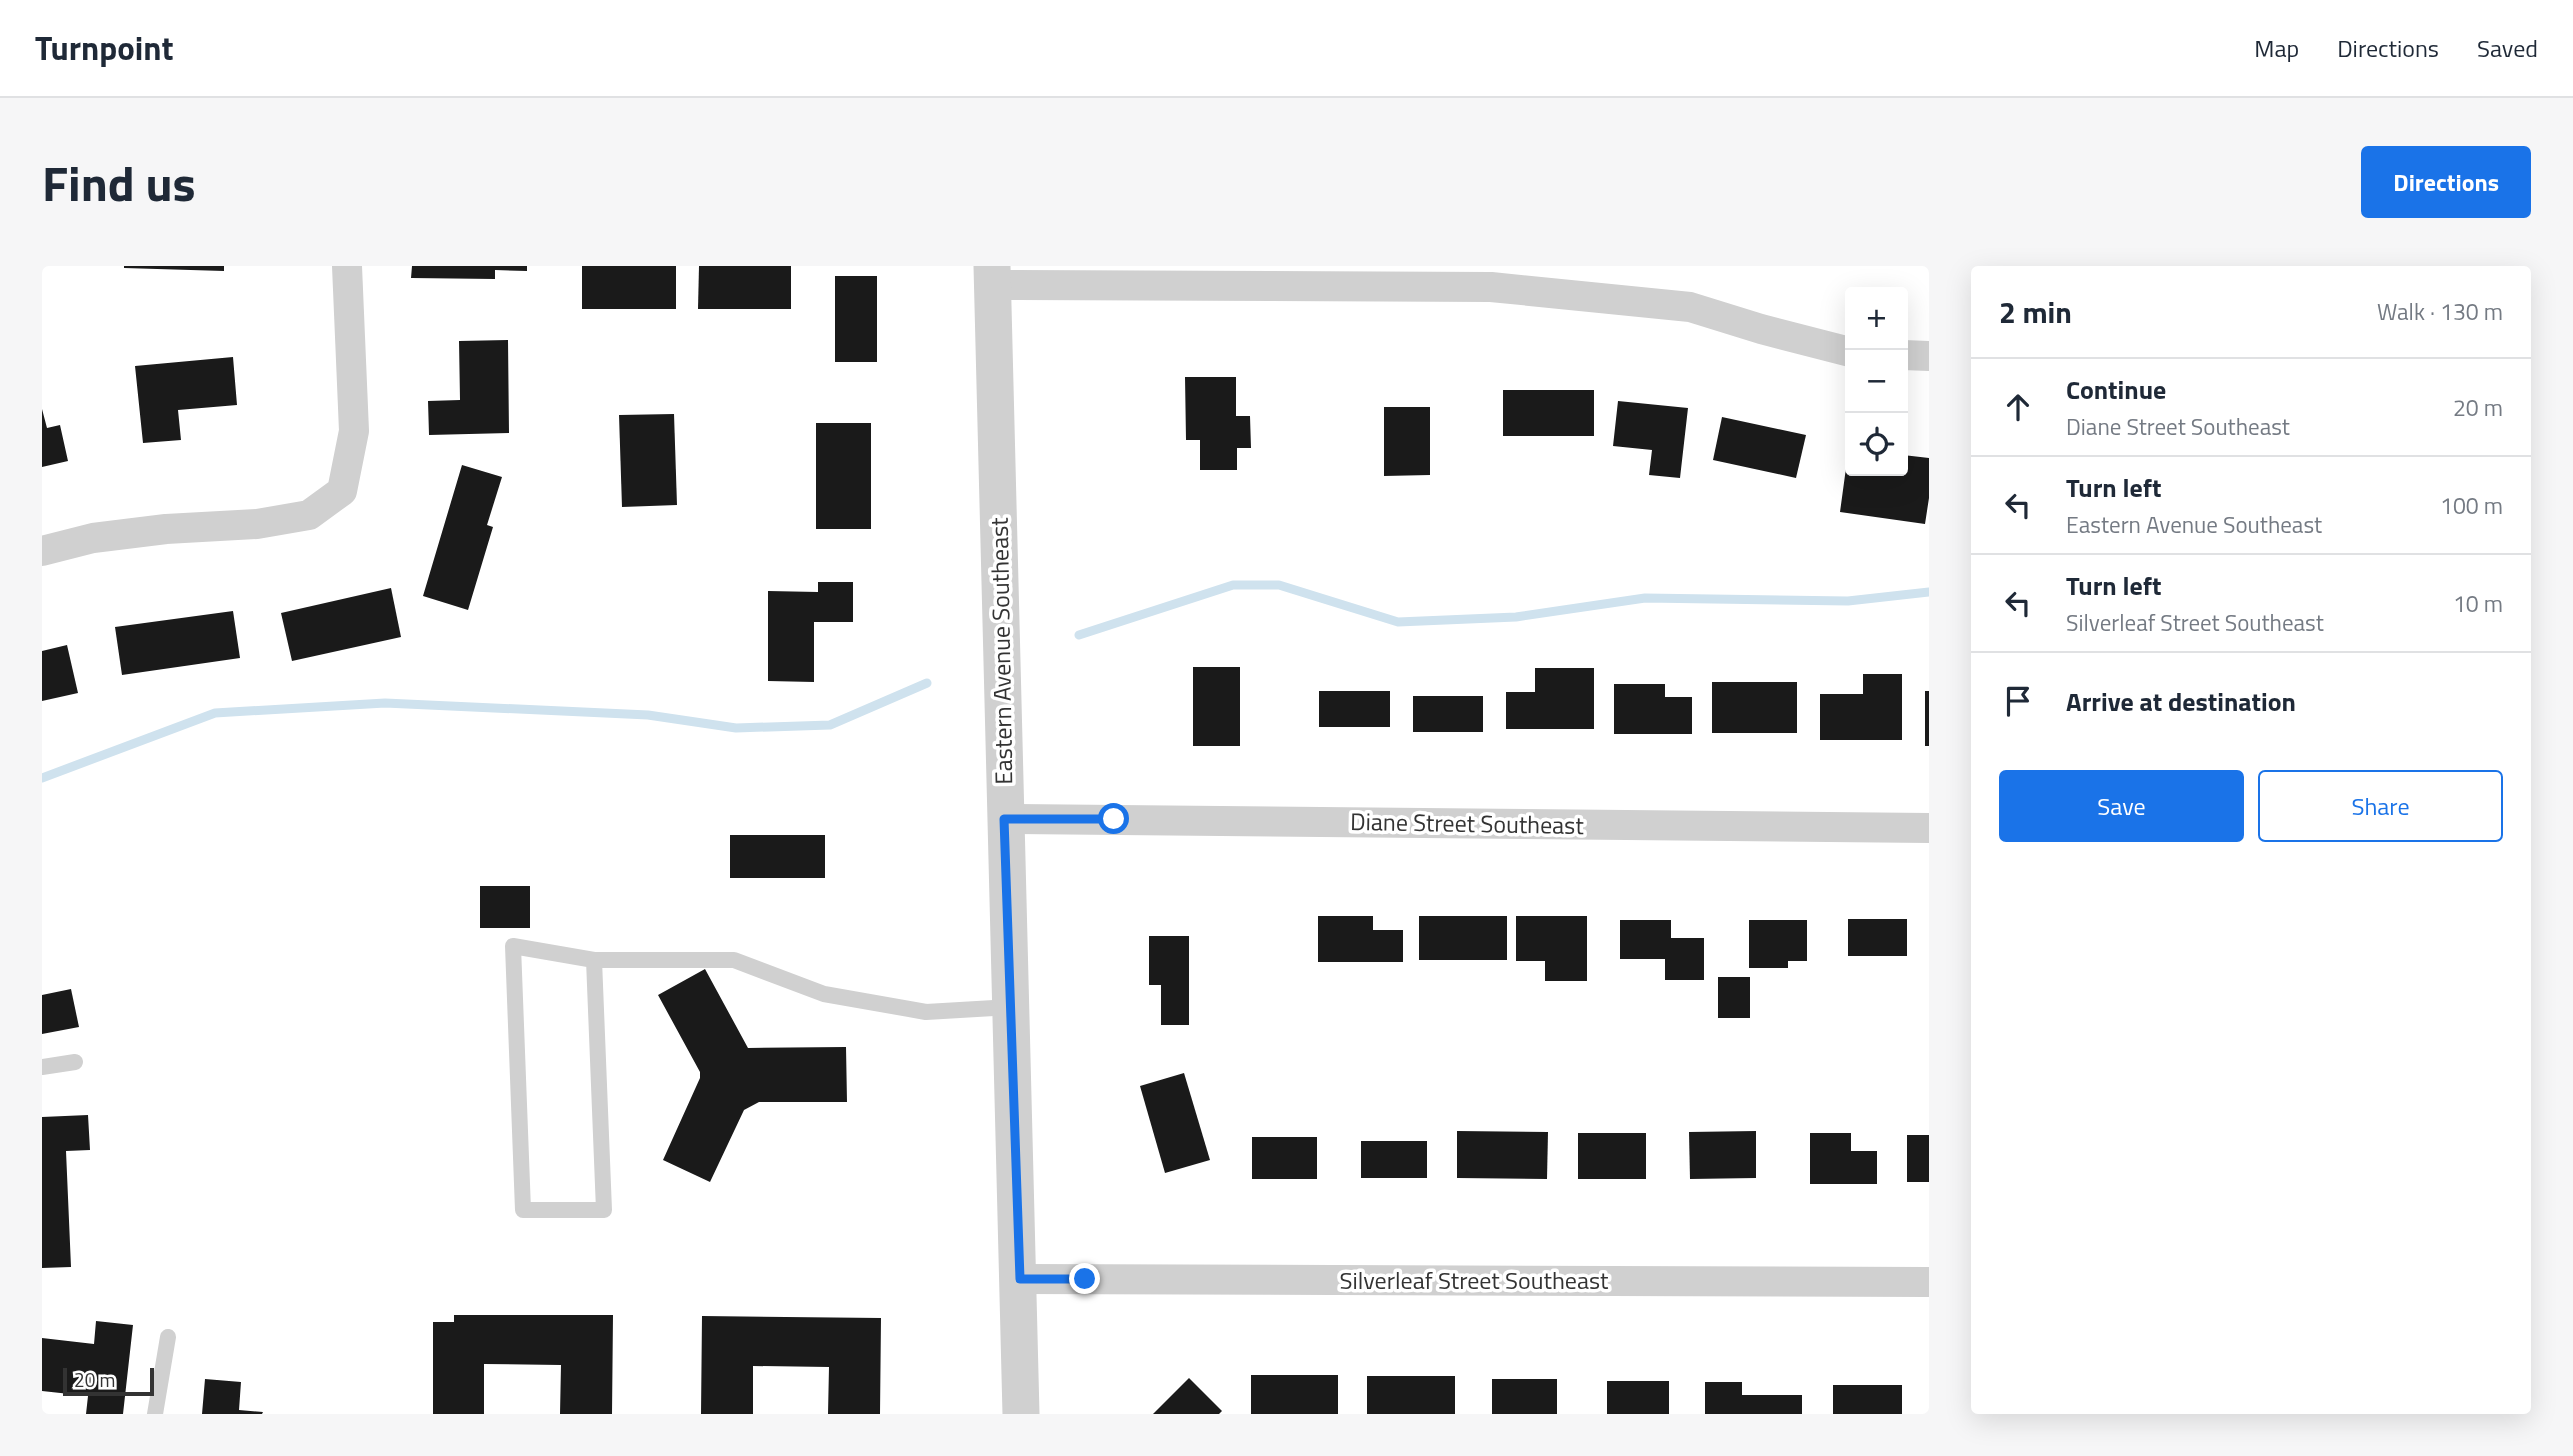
<!DOCTYPE html>
<meta charset="utf-8">
<style>
body{margin:0;font-family:"Titillium Web",sans-serif;background:#f6f6f7;color:#1f2937}
.controls{position:absolute;right:21px;top:21px;display:grid;overflow:hidden;border-radius:7px;box-shadow:0 7px 28px #0002}
.controls button{width:63px;height:63px;display:grid;place-items:center;padding:0;border:0;border-bottom:2px solid #e0e1e3;background:#fff;color:#1f2937;font:35px sans-serif}
.scale{position:absolute;left:21px;bottom:18px;width:91px;box-sizing:border-box;padding-left:7px;border:4px solid #333;border-top:0;font-size:19px;line-height:24px;white-space:nowrap;color:#333;-webkit-text-stroke:5px #fff;paint-order:stroke}
.stop{position:absolute;width:21px;height:21px;margin:-16px;border:5px solid #1a73e8;border-radius:50%;background:#fff}
.stop.end{background:#1a73e8;border-color:#fff;box-shadow:0 2px 7px #0008}
.list{margin:0;padding:0;list-style:none}
h2{display:flex;justify-content:space-between;align-items:center;height:91px;margin:0;padding:0 28px;font-size:30px}
h2 small{font-size:23px;font-weight:400;color:#747a83}
.list li{display:grid;grid-template-columns:46px 1fr auto;gap:21px;align-items:center;box-sizing:border-box;height:98px;padding:0 28px;border-top:2px solid #e0e1e3}
.list b{display:block;font-size:26px;white-space:nowrap}
.list p{margin:0;font-size:23px;white-space:nowrap;color:#747a83}
.list em{font-size:23px;font-style:normal;color:#747a83}
.actions{display:flex;gap:14px;padding:21px 28px}
.actions a{flex:1;padding:16px 0;border:2px solid #1a73e8;border-radius:7px;text-align:center;font-size:24px;color:#1a73e8}
.actions .main{background:#1a73e8;color:#fff}
.icon{flex:none;width:38px;height:38px;fill:none;stroke:currentColor;stroke-width:2;stroke-linecap:round;stroke-linejoin:round}
.map{position:relative;flex:none;width:1887px;height:1148px;overflow:hidden;border-radius:7px}
header{display:flex;align-items:center;gap:42px;box-sizing:border-box;height:98px;padding:0 35px;background:#fff;border-bottom:2px solid #e0e1e3}
header strong{font-size:33px}
nav{display:flex;gap:38px;margin-inline-start:auto;font-size:24px}
.intro{display:flex;align-items:center;justify-content:space-between;box-sizing:border-box;height:168px;padding:0 42px}
h1{margin:0;font-size:49px}
.button{padding:18px 32px;border-radius:7px;background:#1a73e8;color:#fff;font-size:24px;font-weight:700}
main{display:flex;gap:42px;padding:0 42px}
aside{flex:1;background:#fff;border-radius:7px;box-shadow:0 7px 28px #0002}
.map>svg:first-child{display:block}
</style>
<header>
<strong>Turnpoint</strong>
<nav><a>Map</a><a>Directions</a><a>Saved</a></nav>
</header>
<div class="intro"><h1>Find us</h1><a class="button">Directions</a></div>
<main>
<div class="map">
<svg width="1887" height="1148" viewBox="0 0 1887 1148">
<rect width="100%" height="100%" fill="#fff"/>
<g fill="none" stroke-linecap="round" stroke-linejoin="round">
<g stroke="#cfe2ee" stroke-width="9">
<polyline points="1037,369 1191,319 1237,319 1356,356 1474,351 1603,332 1806,335 1887,326"/>
<polyline points="0,512 173,447 343,437 606,449 694,462 788,459 885,417"/>
</g>
</g>
<g fill="#1a1a1a">
<polygon points="82,0 182,0 182,5 82,2"/>
<polygon points="370,0 485,0 485,5 453,4 453,13 369,12"/>
<rect x="540" y="0" width="94" height="43"/>
<polygon points="657,0 749,0 749,43 656,43"/>
<rect x="793" y="10" width="42" height="86"/>
<polygon points="466,74 467,167 387,169 386,135 418,134 417,75"/>
<polygon points="191,91 195,139 136,144 139,174 101,177 93,100"/>
<polygon points="1143,111 1194,111 1194,150 1208,150 1209,182 1195,182 1195,204 1158,204 1158,174 1144,174"/>
<rect x="1461" y="124" width="91" height="46"/>
<polygon points="1576,135 1646,142 1638,212 1607,209 1610,184 1571,180"/>
<polygon points="1342,141 1388,141 1388,209 1342,210"/>
<polygon points="0,143 5,162 18,159 26,195 0,201"/>
<polygon points="632,148 635,239 580,241 577,149"/>
<polygon points="1680,151 1764,169 1754,212 1671,194"/>
<rect x="774" y="157" width="55" height="106"/>
<polygon points="1807,180 1808,205 1861,205 1861,189 1887,192 1887,232 1883,258 1798,246"/>
<polygon points="420,199 460,211 445,259 451,261 426,344 381,330"/>
<polygon points="776,316 811,316 811,356 772,356 772,416 726,415 726,325 776,326"/>
<polygon points="349,322 359,371 250,395 239,347"/>
<polygon points="191,345 198,392 80,409 73,361"/>
<polygon points="25,379 36,427 0,435 0,385"/>
<rect x="1151" y="401" width="47" height="79"/>
<polygon points="1493,402 1552,402 1552,463 1464,463 1464,426 1493,426"/>
<polygon points="1821,408 1860,408 1860,474 1778,474 1778,428 1821,428"/>
<rect x="1670" y="416" width="85" height="51"/>
<polygon points="1572,418 1623,418 1623,431 1650,431 1650,468 1572,468"/>
<rect x="1277" y="425" width="71" height="36"/>
<rect x="1883" y="425" width="4" height="55"/>
<rect x="1371" y="430" width="70" height="36"/>
<rect x="688" y="569" width="95" height="43"/>
<rect x="438" y="620" width="50" height="42"/>
<polygon points="1276,650 1331,650 1331,664 1361,664 1361,696 1276,696"/>
<rect x="1377" y="650" width="88" height="44"/>
<polygon points="1474,650 1545,650 1545,715 1503,715 1503,695 1474,695"/>
<rect x="1806" y="653" width="59" height="37"/>
<polygon points="1578,654 1629,654 1629,672 1662,672 1662,714 1623,714 1623,693 1578,693"/>
<polygon points="1707,654 1765,654 1765,695 1746,695 1746,702 1707,702"/>
<polygon points="1107,670 1147,670 1147,759 1119,759 1119,719 1107,719"/>
<polygon points="663,703 706,782 804,781 805,836 717,836 702,844 668,916 621,894 658,812 658,806 616,729"/>
<rect x="1676" y="711" width="32" height="41"/>
<polygon points="29,723 37,761 0,768 0,729"/>
<polygon points="1142,807 1168,894 1123,907 1098,820"/>
<polygon points="46,849 48,884 24,885 29,1001 0,1002 0,851"/>
<polygon points="1415,865 1506,866 1505,913 1415,912"/>
<polygon points="1714,865 1714,912 1648,913 1647,866"/>
<rect x="1536" y="867" width="68" height="46"/>
<polygon points="1768,867 1809,867 1809,885 1835,885 1835,918 1768,918"/>
<rect x="1865" y="869" width="22" height="47"/>
<rect x="1210" y="871" width="65" height="42"/>
<rect x="1319" y="875" width="66" height="37"/>
<polygon points="412,1049 571,1049 570,1148 518,1148 519,1099 442,1098 442,1148 391,1148 391,1056 412,1056"/>
<polygon points="660,1050 839,1052 838,1148 786,1148 787,1101 711,1100 711,1148 659,1148"/>
<polygon points="54,1055 91,1059 81,1148 44,1148 46,1130 0,1125 0,1072 52,1078"/>
<rect x="1209" y="1109" width="87" height="39"/>
<rect x="1325" y="1110" width="88" height="38"/>
<polygon points="1147,1112 1180,1145 1177,1148 1111,1148"/>
<polygon points="163,1113 199,1116 197,1144 221,1146 220,1148 160,1148"/>
<rect x="1450" y="1113" width="65" height="35"/>
<rect x="1565" y="1115" width="62" height="33"/>
<polygon points="1663,1116 1700,1116 1700,1129 1760,1129 1760,1148 1663,1148"/>
<rect x="1791" y="1119" width="69" height="29"/>
</g>
<g fill="none" stroke-linecap="round" stroke-linejoin="round">
<g stroke="#d0d0d0" stroke-width="16">
<polyline points="552,694 562,944 481,944 471,680 552,694 692,694 782,728 884,746 969,741"/>
<polyline points="0,801 33,796"/>
<polyline points="113,1148 126,1071"/>
</g>
<g stroke="#d0d0d0" stroke-width="30">
<polyline points="950,19 1449,21 1648,41 1719,63 1808,86"/>
<polyline points="1861,89 1887,90"/>
<polyline points="0,285 51,272 124,263 215,258 267,249 300,225 312,165 305,0"/>
<polyline points="962,553 1887,562"/>
<polyline points="978,1013 1887,1016"/>
</g>
<polyline stroke="#d0d0d0" stroke-width="37" points="950,0 979,1148"/>
</g>
<g fill="none" stroke-linecap="round" stroke-linejoin="round">
<polyline stroke="#1a73e8" stroke-width="9" points="1043,1013 978,1013 962,553 1072,553"/>
</g>
<g text-anchor="middle" dominant-baseline="central" stroke-width="7" stroke-linejoin="round" paint-order="stroke">
<g font-size="24" fill="#333" stroke="#fff">
<text transform="translate(959 385) rotate(-91)">Eastern Avenue Southeast</text>
<text transform="translate(1425 557) rotate(1)">Diane Street Southeast</text>
<text x="1432" y="1014">Silverleaf Street Southeast</text>
</g>
</g>
</svg>
<div class="controls">
<button>+</button>
<button>−</button>
<button><svg class="icon" aria-label="locate" viewBox="0 0 24 24"><circle cx="12" cy="12" r="6"/><path d="M12 2v4M12 18v4M2 12h4M18 12h4"/></svg></button>
</div>
<div class="scale">20 m</div>
<div class="stop" style="left:1072px;top:553px"></div>
<div class="stop end" style="left:1043px;top:1013px"></div>
</div>
<aside>
<h2>2 min<small>Walk · 130 m</small></h2>
<ul class="list">
<li><svg class="icon" aria-label="ahead" viewBox="0 0 24 24"><path d="M12 20V5M6 11l6-6 6 6"/></svg><div><b>Continue</b><p>Diane Street Southeast</p></div><em>20 m</em></li>
<li><svg class="icon" aria-label="left" viewBox="0 0 24 24"><path d="M17 20v-9H6M10 6l-5 5 5 5"/></svg><div><b>Turn left</b><p>Eastern Avenue Southeast</p></div><em>100 m</em></li>
<li><svg class="icon" aria-label="left" viewBox="0 0 24 24"><path d="M17 20v-9H6M10 6l-5 5 5 5"/></svg><div><b>Turn left</b><p>Silverleaf Street Southeast</p></div><em>10 m</em></li>
<li><svg class="icon" aria-label="arrive" viewBox="0 0 24 24"><path d="M6 21V4h12l-3 4 3 4H6"/></svg><div><b>Arrive at destination</b></div></li>
</ul>
<div class="actions"><a class="main">Save</a><a>Share</a></div>
</aside>
</main>
